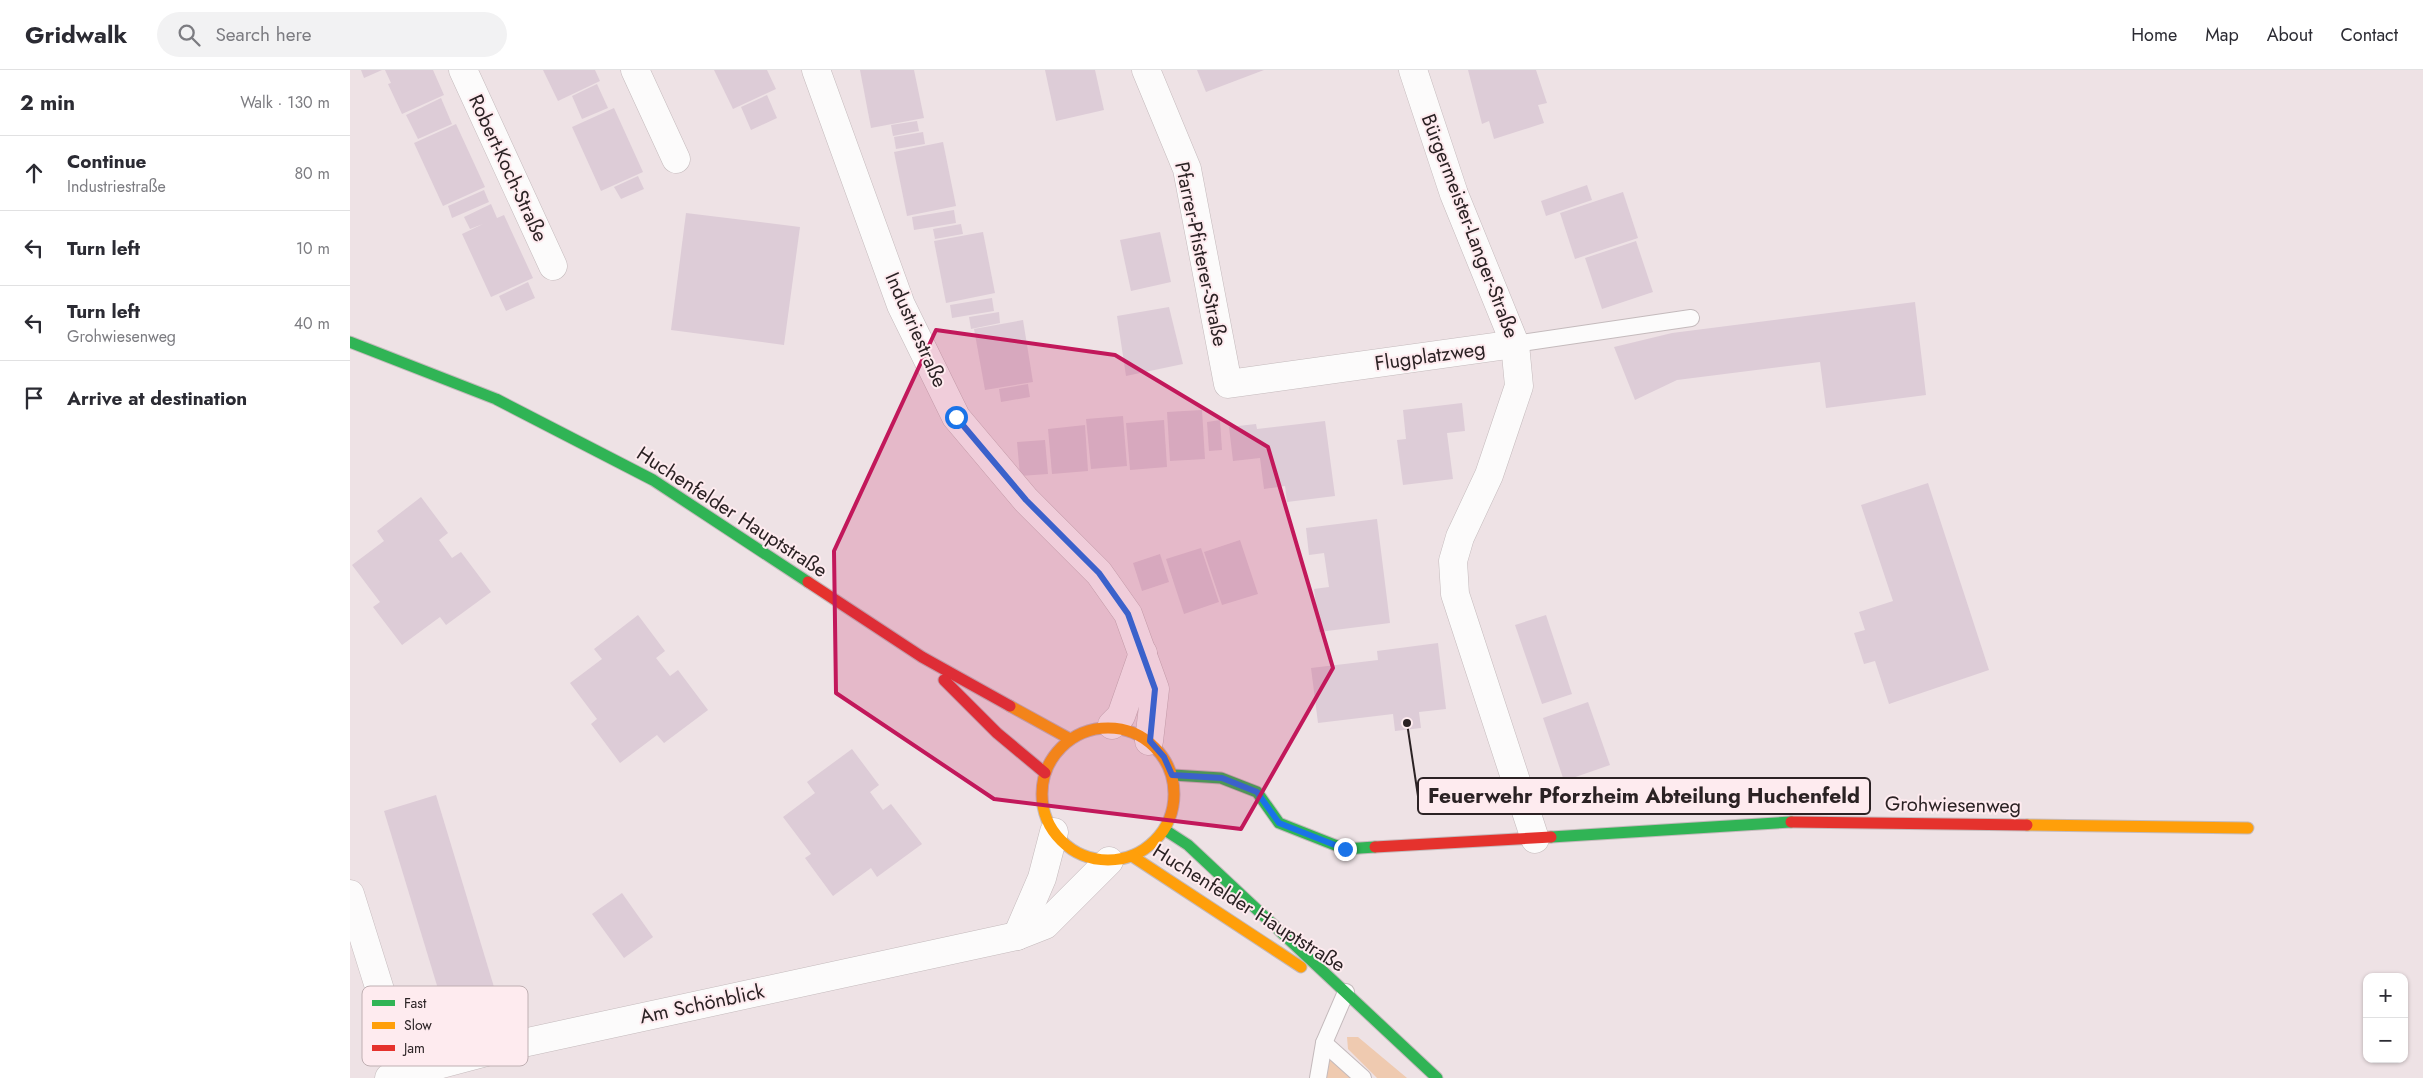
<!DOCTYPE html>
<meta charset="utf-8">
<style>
body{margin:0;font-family:Jost,sans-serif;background:#f2f2f3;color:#2b2b33}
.controls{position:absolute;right:15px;bottom:15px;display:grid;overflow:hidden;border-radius:10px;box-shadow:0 1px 4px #0004}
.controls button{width:45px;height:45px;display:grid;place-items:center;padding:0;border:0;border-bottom:1px solid #e1e1e2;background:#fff;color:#2b2b33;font:25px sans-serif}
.stop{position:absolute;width:15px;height:15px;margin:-11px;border:4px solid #1a73e8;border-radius:50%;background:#fff}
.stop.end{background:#1a73e8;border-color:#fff;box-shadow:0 1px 5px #0008}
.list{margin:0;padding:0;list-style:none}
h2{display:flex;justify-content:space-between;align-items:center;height:65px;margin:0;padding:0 20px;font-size:21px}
h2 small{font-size:16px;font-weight:400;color:#7c7c81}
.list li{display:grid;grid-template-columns:32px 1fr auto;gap:15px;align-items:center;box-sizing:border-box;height:75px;padding:0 20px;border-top:1px solid #e1e1e2}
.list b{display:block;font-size:19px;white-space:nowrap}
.list p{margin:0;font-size:16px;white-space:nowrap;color:#7c7c81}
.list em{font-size:16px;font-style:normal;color:#7c7c81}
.icon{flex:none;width:28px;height:28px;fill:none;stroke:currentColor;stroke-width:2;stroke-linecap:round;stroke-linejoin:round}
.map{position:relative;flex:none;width:2073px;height:1008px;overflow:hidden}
header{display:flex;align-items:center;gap:30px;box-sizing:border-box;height:70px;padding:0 25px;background:#fff;border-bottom:1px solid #e1e1e2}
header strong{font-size:24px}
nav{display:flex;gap:28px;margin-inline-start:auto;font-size:18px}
.search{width:350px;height:45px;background:#f2f2f3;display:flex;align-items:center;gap:12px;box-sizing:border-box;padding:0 18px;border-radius:28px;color:#7c7c81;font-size:19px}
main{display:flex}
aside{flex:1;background:#fff}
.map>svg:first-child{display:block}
</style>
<header>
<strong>Gridwalk</strong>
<div class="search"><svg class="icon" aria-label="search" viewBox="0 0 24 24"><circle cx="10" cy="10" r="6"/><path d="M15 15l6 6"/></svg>Search here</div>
<nav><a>Home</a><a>Map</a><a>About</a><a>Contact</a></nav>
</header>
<main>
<aside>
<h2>2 min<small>Walk · 130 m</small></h2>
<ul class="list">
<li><svg class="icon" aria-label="ahead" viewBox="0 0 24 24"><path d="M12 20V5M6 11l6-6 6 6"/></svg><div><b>Continue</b><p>Industriestraße</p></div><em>80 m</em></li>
<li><svg class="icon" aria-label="left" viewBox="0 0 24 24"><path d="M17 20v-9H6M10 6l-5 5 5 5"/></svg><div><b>Turn left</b></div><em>10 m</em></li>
<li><svg class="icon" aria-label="left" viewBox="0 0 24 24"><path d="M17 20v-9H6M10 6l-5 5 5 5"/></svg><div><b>Turn left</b><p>Grohwiesenweg</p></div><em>40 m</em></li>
<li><svg class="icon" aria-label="arrive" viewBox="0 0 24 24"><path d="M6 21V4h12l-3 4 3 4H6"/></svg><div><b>Arrive at destination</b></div></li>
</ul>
</aside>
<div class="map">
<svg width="2073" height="1008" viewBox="0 0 2073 1008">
<rect width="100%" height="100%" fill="#eee2e5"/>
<g fill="#efcab0">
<polygon points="997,967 1008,967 1057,1008 1027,1008 998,979"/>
<polygon points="974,973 1010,1008 968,1008"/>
</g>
<g fill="#ddccd7">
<polygon points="11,0 32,0 14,8"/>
<polygon points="35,0 83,0 94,25 52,44 38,14 41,13"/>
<polygon points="193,0 245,0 250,11 208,31"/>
<polygon points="364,0 417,0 426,19 383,39"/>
<polygon points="510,0 564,0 574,48 521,58"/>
<polygon points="695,0 745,0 754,40 706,51"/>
<polygon points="847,0 914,0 856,22"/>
<polygon points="1118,0 1186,0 1197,33 1188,35 1194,53 1144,69 1139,51 1132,54"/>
<polygon points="247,14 258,38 232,49 222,26"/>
<polygon points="417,25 427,48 401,60 391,37"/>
<polygon points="91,28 102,54 68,69 56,45"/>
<polygon points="264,38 293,102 251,121 222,57"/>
<polygon points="567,51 569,61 543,66 541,55"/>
<polygon points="106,54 135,117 93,136 64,73"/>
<polygon points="573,62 575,74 546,79 544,67"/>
<polygon points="593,72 606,136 557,146 544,82"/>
<polygon points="288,106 294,119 271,129 264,117"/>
<polygon points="1237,115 1242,130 1196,146 1191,131"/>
<polygon points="134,120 139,132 102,148 98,136"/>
<polygon points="1273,122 1288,168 1225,189 1210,143"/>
<polygon points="141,134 147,148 154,145 183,208 141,227 112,164 133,154 120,159 114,147"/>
<polygon points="604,140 606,153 564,160 562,147"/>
<polygon points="336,143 450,157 434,275 321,260"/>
<polygon points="611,154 613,164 585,169 583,159"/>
<polygon points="633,162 645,223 596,233 584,171"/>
<polygon points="810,162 821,212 781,221 770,170"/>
<polygon points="1286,171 1303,222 1252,239 1235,188"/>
<polygon points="178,212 185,228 156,241 149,226"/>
<polygon points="642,228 644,241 602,248 600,235"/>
<polygon points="1565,232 1576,325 1476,338 1470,292 1327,310 1285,330 1264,277 1322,263"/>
<polygon points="819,237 833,294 776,306 767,246"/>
<polygon points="649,242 650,253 621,259 619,247"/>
<polygon points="673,250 683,312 635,320 624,259"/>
<polygon points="678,314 680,327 651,332 649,319"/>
<polygon points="1112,333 1115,361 1097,363 1103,409 1053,415 1047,370 1056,369 1053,340"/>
<polygon points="852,340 855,389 820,391 817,342"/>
<polygon points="773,346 777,396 741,399 736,349"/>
<polygon points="814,350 817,397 780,400 776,353"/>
<polygon points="870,350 872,380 859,381 857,352"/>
<polygon points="975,351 985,426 937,432 935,416 914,419 910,388 883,391 879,357 906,354 907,359"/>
<polygon points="735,355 738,401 702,404 698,359"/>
<polygon points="695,370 698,404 670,406 667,372"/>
<polygon points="1578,413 1639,600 1539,634 1525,591 1514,594 1504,563 1515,560 1509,542 1543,531 1511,435"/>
<polygon points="71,427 98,463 89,470 102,488 111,482 141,522 96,555 90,547 52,575 23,537 30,532 2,495 34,471 27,461"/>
<polygon points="1027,449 1040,553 969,562 964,519 979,517 974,483 959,485 956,458"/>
<polygon points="890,470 908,524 872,535 854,482"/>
<polygon points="851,478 869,532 834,544 816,489"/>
<polygon points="810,484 819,512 792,521 783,493"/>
<polygon points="288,545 315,581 306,588 320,606 328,600 358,640 314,673 307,665 270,693 241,654 247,649 220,613 252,589 244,579"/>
<polygon points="1196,545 1222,624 1192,634 1165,555"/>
<polygon points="1088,573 1096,639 1069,642 1071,658 1045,661 1043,644 968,653 961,598 1028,590 1027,581"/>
<polygon points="1238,632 1260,695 1214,711 1193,648"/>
<polygon points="502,679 529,715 520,722 533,740 541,734 572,774 527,807 521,798 483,826 455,788 461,784 433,747 465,723 457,712"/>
<polygon points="86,725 144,917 92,932 34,741"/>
<polygon points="272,823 303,867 274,888 242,844"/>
</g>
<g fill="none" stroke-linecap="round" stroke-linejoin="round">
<g stroke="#c4babc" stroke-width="18">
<g id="lane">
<polyline points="1165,274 1341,248"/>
<polyline points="974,973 1013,1008"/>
<polyline points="968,1008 974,973 996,922"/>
</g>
</g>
<g stroke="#c4babc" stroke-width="29">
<g id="street">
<polyline points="113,0 203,196"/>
<polyline points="285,0 326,89"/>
<polyline points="466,0 551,235 606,347 676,430 749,503 778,544 805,619 799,671"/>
<polyline points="796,0 837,99 878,314 1165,274"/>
<polyline points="1063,0 1104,124 1165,274 1169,316 1139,405 1110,467 1103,491 1105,524 1185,769"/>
<polyline points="762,655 771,646 793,583"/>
<polyline points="0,824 56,1003"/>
<polyline points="667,866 692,808 704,762"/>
<polyline points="39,1008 159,976 667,866 695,855 759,791"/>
</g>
</g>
<g stroke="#c4babc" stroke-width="13">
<g id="fast">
<polyline points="0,272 146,329 303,410 458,512"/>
<polyline points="823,705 871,708 907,722 929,753 995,779 1025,777"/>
<polyline points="815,760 838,775 1087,1008"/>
<polyline points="1201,767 1441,752"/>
</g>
</g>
<g stroke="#c4babc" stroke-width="13">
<g id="slow">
<polyline points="660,636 720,669"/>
<circle cx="758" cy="724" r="66"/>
<polyline points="1677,755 1898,758"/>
<polyline points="782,786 951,897"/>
</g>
</g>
<g stroke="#c4babc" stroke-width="13">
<g id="jam">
<polyline points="458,512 572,587 660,636"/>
<polyline points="594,610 647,663 695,703"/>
<polyline points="1441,752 1677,755"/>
<polyline points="1025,777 1201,767"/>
</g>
</g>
<use href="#lane" stroke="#fcfbfb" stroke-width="16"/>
<use href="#street" stroke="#fcfbfb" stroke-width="28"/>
<use href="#fast" stroke="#30b455" stroke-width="11"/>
<use href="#slow" stroke="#ff9f0a" stroke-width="11"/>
<use href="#jam" stroke="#e5322d" stroke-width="11"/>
</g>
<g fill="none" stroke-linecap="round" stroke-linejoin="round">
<polyline stroke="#1a73e8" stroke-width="6" points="606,347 676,430 749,503 778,544 805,619 800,671 814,687 822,705 872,708 907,722 929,753 995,779"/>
</g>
<path fill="#c2185b" fill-opacity="0.2" stroke="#c2185b" stroke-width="4" stroke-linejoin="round" d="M586,260L765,285L918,377L983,598L891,759L644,729L486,623L484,481Z"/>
<g text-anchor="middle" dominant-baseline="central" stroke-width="4" stroke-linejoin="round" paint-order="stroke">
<g font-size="20" fill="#2b2224" stroke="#feebef">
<text transform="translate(158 98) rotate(65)">Robert-Koch-Straße</text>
<text transform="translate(1120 156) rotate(69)">Bürgermeister-Langer-Straße</text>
<text transform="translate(851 184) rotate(78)">Pfarrer-Pfisterer-Straße</text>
<text transform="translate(566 260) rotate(66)">Industriestraße</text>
<text transform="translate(1080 286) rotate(-8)">Flugplatzweg</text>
<text transform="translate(382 442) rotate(33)">Huchenfelder Hauptstraße</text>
<text transform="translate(1603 735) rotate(1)">Grohwiesenweg</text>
<text transform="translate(899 838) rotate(32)">Huchenfelder Hauptstraße</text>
<text transform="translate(352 934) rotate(-12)">Am Schönblick</text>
</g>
</g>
<rect x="12" y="916" width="166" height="80" rx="8" fill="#feebef" stroke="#bfafb2" stroke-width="1"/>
<rect x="22" y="930" width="23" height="6" fill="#30b455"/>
<rect x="22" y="952" width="23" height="7" fill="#ff9f0a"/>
<rect x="22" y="975" width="23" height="6" fill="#e5322d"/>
<g font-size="14" fill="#2b2224">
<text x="54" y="938">Fast</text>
<text x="54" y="960">Slow</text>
<text x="54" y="983">Jam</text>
</g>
<path fill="none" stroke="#2b2224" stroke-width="2" d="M1057 653L1068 726"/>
<circle fill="#2b2224" stroke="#feebef" stroke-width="2" cx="1057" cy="653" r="5"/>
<rect fill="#feebef" stroke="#2b2224" stroke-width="2" x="1068" y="708" width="452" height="36" rx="5"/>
<g font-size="21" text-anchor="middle" font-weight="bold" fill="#2b2224">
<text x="1294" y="733">Feuerwehr Pforzheim Abteilung Huchenfeld</text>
</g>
</svg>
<div class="controls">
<button>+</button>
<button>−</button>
</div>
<div class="stop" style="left:606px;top:347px"></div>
<div class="stop end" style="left:995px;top:779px"></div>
</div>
</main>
